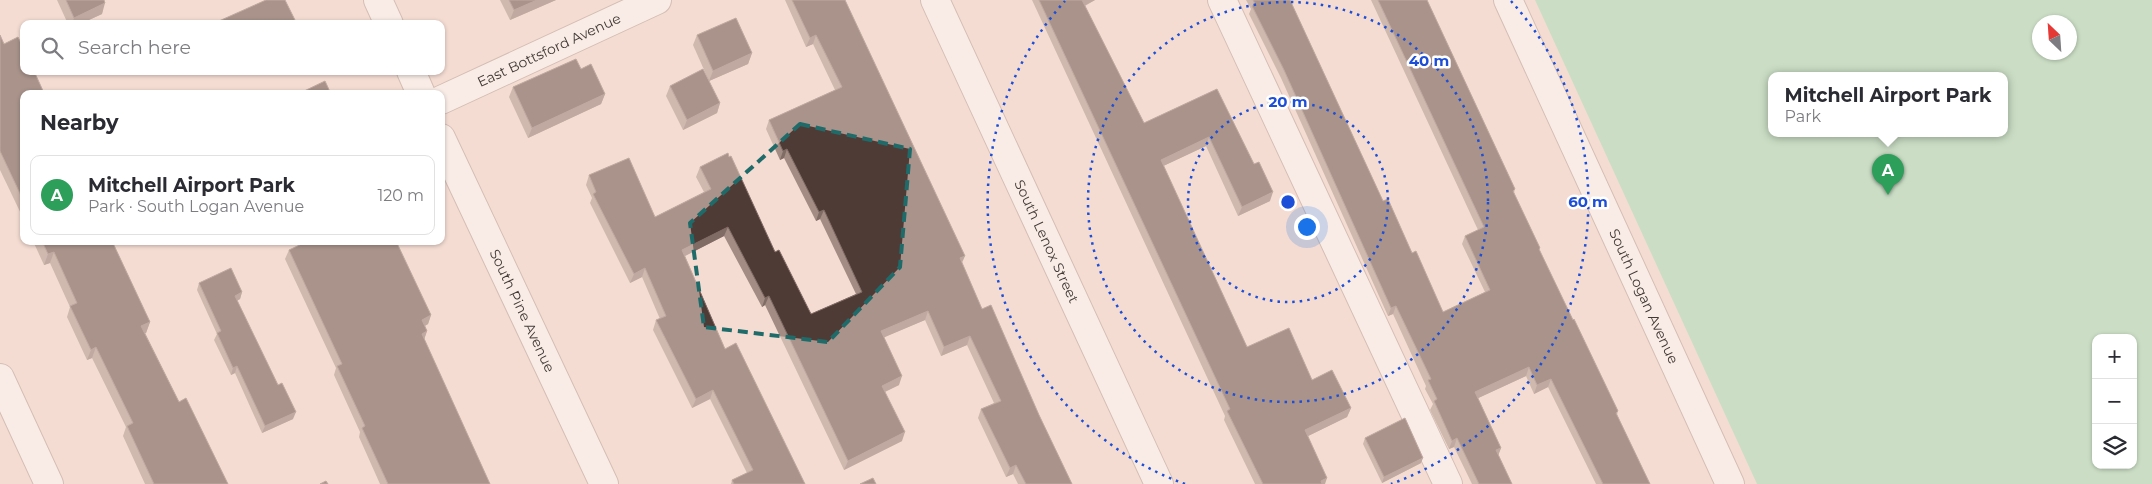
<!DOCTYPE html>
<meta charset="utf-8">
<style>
body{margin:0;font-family:Montserrat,sans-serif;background:#f2f2f3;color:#2b2b33}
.controls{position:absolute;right:15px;bottom:15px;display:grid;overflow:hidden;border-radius:10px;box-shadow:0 1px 4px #0004}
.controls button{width:45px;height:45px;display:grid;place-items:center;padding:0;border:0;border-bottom:1px solid #e1e1e2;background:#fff;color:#2b2b33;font:25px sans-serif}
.compass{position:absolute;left:2032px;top:15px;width:45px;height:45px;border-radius:50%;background:#fff;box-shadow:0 1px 4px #0004;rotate:335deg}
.you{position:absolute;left:1306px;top:226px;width:18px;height:18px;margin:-12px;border:4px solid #fff;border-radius:50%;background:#1a73e8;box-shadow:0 0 0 8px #1a73e833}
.badge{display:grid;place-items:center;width:32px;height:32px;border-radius:50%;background:#111827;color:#fff;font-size:16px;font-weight:700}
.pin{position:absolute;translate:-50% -41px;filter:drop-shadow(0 1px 2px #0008)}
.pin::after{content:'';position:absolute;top:26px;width:18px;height:15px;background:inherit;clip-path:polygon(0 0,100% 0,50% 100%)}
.popup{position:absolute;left:1768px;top:72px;width:240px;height:65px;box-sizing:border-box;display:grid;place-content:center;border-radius:10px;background:#fff;filter:drop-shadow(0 1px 4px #0005);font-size:16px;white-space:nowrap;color:#7c7c81}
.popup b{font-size:19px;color:#2b2b33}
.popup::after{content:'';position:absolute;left:50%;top:100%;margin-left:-10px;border:10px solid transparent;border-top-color:#fff}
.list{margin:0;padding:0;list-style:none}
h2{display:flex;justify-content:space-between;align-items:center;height:65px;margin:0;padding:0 20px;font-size:21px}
h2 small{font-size:16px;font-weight:400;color:#7c7c81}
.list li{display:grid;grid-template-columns:32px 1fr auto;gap:15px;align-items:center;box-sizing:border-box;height:80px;margin:0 10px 10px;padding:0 10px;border:1px solid #e1e1e2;border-radius:10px}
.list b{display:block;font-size:19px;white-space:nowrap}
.list p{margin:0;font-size:16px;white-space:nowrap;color:#7c7c81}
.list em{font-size:16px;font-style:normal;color:#7c7c81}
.icon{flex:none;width:28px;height:28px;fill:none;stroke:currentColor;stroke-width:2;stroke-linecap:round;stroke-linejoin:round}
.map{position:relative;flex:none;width:2152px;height:484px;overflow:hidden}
.search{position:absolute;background:#fff;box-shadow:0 1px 4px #0004;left:20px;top:20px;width:425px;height:55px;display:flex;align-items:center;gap:12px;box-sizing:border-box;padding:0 18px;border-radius:10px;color:#7c7c81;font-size:19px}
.panel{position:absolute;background:#fff;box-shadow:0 1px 4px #0004;left:20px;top:90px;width:425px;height:155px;border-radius:10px}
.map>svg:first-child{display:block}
</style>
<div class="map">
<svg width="2152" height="484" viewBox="0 0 2152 484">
<rect width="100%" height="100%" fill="#f4dcd2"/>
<path fill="#99e0b5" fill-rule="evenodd" d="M1535,0H2152V484H1757ZM2040,22H2070V52H2040ZM1772,76H2004V134H1772ZM2096,338H2133V465H2096Z"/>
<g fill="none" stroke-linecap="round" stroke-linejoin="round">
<g stroke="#af998f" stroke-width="30">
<g id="minor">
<polyline points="378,0 389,24"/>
<path id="s1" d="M935,0L1159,484"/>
<polyline points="1222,0 1448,484"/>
<path id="s2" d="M1508,0L1730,484"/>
<polyline points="411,71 421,94"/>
<path id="s3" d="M441,100L657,0"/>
<path id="s4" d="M441,138L604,484"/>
<polyline points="0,378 49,484"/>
</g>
</g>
<use href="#minor" stroke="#fff" stroke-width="28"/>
</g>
<g fill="#a28c84">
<polygon points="57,0 104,0 102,14 80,24 68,24"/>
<polygon points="500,0 556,0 510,20"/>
<polygon points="785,0 845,0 982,309 1039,415 1072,484 1018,484 1013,474 1006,477 978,418 981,409 994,403 967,345 941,356 925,320 884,337 899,385 885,392 902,441 844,470 765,305 762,307 724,236 685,256 725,349 805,484 731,484 732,480 747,473 710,399 692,408 653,330 656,320 660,319 642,277 630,283 590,203 592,198 586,185 589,175 655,217 704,192 696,177 700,167 775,252 811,314 856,294 820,219 816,221 784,158 780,160 766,129 769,120 835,90 813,44 806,47"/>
<polygon points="1032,0 1095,0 1085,6 1144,123 1217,89 1270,201 1238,216 1206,146 1163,166 1247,347 1312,380 1351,408 1347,417 1308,436 1325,484 1255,484 1224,420 1225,416"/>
<polygon points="1246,0 1290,0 1383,201 1412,253 1443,312 1485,292 1462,244 1465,236 1478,230 1371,0 1427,0 1515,189 1514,193 1540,248 1539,250 1573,320 1618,411 1617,415 1650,484 1596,484 1548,387 1534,394 1526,376 1478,398 1501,448 1498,455 1512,484 1472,484 1454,447 1449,449 1430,410 1433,404 1425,389 1426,386 1393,314 1388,316 1281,78 1249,14 1251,9"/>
<polygon points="0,35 24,94 24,220 0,170"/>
<polygon points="697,35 752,53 748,64 709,81 693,45"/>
<polygon points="581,69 605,94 601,104 528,138 509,97 513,87"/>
<polygon points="670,86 720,103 717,113 683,130 666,96"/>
<polygon points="33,241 112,241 150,322 146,333 145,333 179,402 228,484 145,484 123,436 126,427 92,358 87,360 67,317 70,307 50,263 44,265"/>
<polygon points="289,250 431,315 428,324 425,326 427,331 424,339 490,484 380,484 359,437 360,432 334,375 336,368 285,259"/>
<polygon points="199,283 242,292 240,299 237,301 293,419 262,433 235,373 231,375 214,340 217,334 197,290"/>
<polygon points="1365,438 1421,463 1382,483 1363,444"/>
</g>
<g fill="#806b65">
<polygon points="537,0 556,0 510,20 514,10"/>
<polygon points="1082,0 1095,0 1078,9"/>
<polygon points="105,3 102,14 80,24 72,24 74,18"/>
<polygon points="816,35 813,44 806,47 810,38"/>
<polygon points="752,53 748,64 709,81 713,71"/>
<polygon points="605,94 601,104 528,138 532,128"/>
<polygon points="720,103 717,113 683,130 687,120"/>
<polygon points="1209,137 1206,146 1157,169 1161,160"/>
<polygon points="787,149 784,158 780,160 783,151"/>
<polygon points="1273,192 1270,201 1238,216 1242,207"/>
<polygon points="824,210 820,219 816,221 819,212"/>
<polygon points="728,227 724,236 679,259 682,250"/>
<polygon points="54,252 50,263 44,265 48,254"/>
<polygon points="965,256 961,265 960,258"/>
<polygon points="645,268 642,277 630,283 634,274"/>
<polygon points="242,292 240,299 232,303 235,296"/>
<polygon points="769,296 765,305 762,307 765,298"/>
<polygon points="1396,306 1393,314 1388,316 1391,308"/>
<polygon points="928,311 925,320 878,340 881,331"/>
<polygon points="431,315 428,324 419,329 422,320"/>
<polygon points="150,322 146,333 137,337 141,326"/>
<polygon points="427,331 424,340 422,334"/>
<polygon points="970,336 967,345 941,356 944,347"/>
<polygon points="96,347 92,358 87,360 91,350"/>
<polygon points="237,366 235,373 231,375 233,368"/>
<polygon points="1529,367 1526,376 1472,401 1475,392"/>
<polygon points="902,376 899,385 878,395 882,386"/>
<polygon points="1551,379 1548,387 1534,394 1537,385"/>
<polygon points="713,390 710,399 692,408 696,399"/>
<polygon points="1351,408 1347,417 1302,439 1305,430"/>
<polygon points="296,412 293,419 262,433 265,426"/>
<polygon points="905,432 902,441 844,470 848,461"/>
<polygon points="1457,438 1454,447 1449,449 1452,441"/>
<polygon points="1501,448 1498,456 1496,450"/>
<polygon points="1423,458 1421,463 1382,483 1384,477"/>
<polygon points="1016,465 1013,474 1006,477 1010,468"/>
<polygon points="1327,478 1325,484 1320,484 1321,481"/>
</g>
<g fill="#4f3b36" stroke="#806b65">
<polygon points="66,0 104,0 105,3 74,18"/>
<polygon points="266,0 285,0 297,24 221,24 219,21"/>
<polygon points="509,0 537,0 514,10"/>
<polygon points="792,0 845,0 965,256 960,258 982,309 991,305 1039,415 1072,484 1026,484 1016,465 1010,468 981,409 1001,401 970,336 944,347 928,311 881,331 902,376 882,386 905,432 848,461 769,296 765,298 728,227 682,250 725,349 736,343 805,484 734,484 732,480 753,470 713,390 696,399 656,320 666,316 645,268 634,274 593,194 596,192 589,175 629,158 655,217 711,189 700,167 728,153 729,157 731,156 775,252 779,250 811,314 862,292 824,210 819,212 787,149 783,151 769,120 842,87 816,35 810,38"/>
<polygon points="1039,0 1082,0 1144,123 1217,89 1254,164 1259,162 1273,192 1242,207 1209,137 1161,160 1247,347 1289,328 1312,380 1332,370 1351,408 1305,430 1327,478 1321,481 1322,484 1263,484 1227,411 1230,409"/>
<polygon points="1253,0 1290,0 1383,201 1388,199 1412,253 1416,251 1443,312 1490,290 1465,236 1484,227 1378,0 1427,0 1515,189 1513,191 1540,248 1539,249 1573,320 1574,319 1618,411 1616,413 1650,484 1603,484 1551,379 1537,385 1529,367 1475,392 1501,448 1496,450 1512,484 1479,484 1457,438 1452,441 1434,401 1437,399 1428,380 1431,379 1396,306 1391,308 1284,70 1252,6 1255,4"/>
<polygon points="736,18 752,53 713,71 697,35"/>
<polygon points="0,35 4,44 18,37 24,50 24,71 34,71 44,93 42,94 24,94 24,202 0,151"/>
<polygon points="576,59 581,69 591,64 605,94 532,128 513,87"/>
<polygon points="703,69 720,103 687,120 670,86"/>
<polygon points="325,81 331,94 298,94"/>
<polygon points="42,241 112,241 150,322 141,326 179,402 186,398 228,484 154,484 127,426 133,423 96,347 91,350 70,306 77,303 54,252 48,254"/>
<polygon points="308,241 396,241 431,315 422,320 427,331 422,334 490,484 388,484 362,428 365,426 337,366 342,364 289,250"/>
<polygon points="231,268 242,292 235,296 278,385 282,383 296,412 265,426 237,366 233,368 217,333 221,331 199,283"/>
<polygon points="1405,418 1423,458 1384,477 1365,438"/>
<polygon points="873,478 876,484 860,484"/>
<polygon points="326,481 328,484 320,484"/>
</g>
<path d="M0 0H2152V484H0ZM800,124L910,149L900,267L828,342L704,327L690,223Z" fill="#f4dcd2" fill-opacity=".55" fill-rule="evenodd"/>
<path fill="none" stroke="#1f6b6a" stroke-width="4" stroke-dasharray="10 6" stroke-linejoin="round" d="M800,124L910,149L900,267L828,342L704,327L690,223Z"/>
<g fill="none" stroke="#1d4ed8" stroke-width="2.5" stroke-dasharray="2.5 5">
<circle cx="1288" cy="202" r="100"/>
<circle cx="1288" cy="202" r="200"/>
<path d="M1185 484A300 300 0 0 1 1065 1M1511 1A300 300 0 0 1 1391 484"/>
</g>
<g text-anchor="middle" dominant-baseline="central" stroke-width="5" stroke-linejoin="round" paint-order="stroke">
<g font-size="14" fill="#433a36" stroke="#fff">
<text stroke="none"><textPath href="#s3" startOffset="119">East Bottsford Avenue</textPath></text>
<text stroke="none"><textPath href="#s1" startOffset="266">South Lenox Street</textPath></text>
<text stroke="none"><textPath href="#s2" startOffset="326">South Logan Avenue</textPath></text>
<text stroke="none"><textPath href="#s4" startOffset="191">South Pine Avenue</textPath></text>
</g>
</g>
<circle cx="1288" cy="202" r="8" fill="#1d4ed8" stroke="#fff" stroke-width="2.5"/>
<g font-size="15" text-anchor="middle" font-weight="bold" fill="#1d4ed8" stroke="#fff" stroke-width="5" stroke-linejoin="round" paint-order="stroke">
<text x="1429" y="66">40 m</text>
<text x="1288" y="107">20 m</text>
<text x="1588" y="207">60 m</text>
</g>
</svg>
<div class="controls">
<button>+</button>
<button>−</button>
<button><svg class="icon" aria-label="layers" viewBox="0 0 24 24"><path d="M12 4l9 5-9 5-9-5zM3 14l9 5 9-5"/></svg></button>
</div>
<svg class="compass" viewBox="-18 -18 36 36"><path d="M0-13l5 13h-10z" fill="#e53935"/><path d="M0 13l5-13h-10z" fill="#7c7c81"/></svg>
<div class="you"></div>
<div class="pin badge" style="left:1888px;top:195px;background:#2e9e5b">A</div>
<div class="popup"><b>Mitchell Airport Park</b>Park</div>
<div class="search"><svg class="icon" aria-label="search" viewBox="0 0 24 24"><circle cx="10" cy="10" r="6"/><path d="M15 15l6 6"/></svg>Search here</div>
<section class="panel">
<h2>Nearby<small></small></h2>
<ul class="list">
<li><span class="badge" style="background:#2e9e5b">A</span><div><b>Mitchell Airport Park</b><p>Park · South Logan Avenue</p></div><em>120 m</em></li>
</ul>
</section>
</div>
